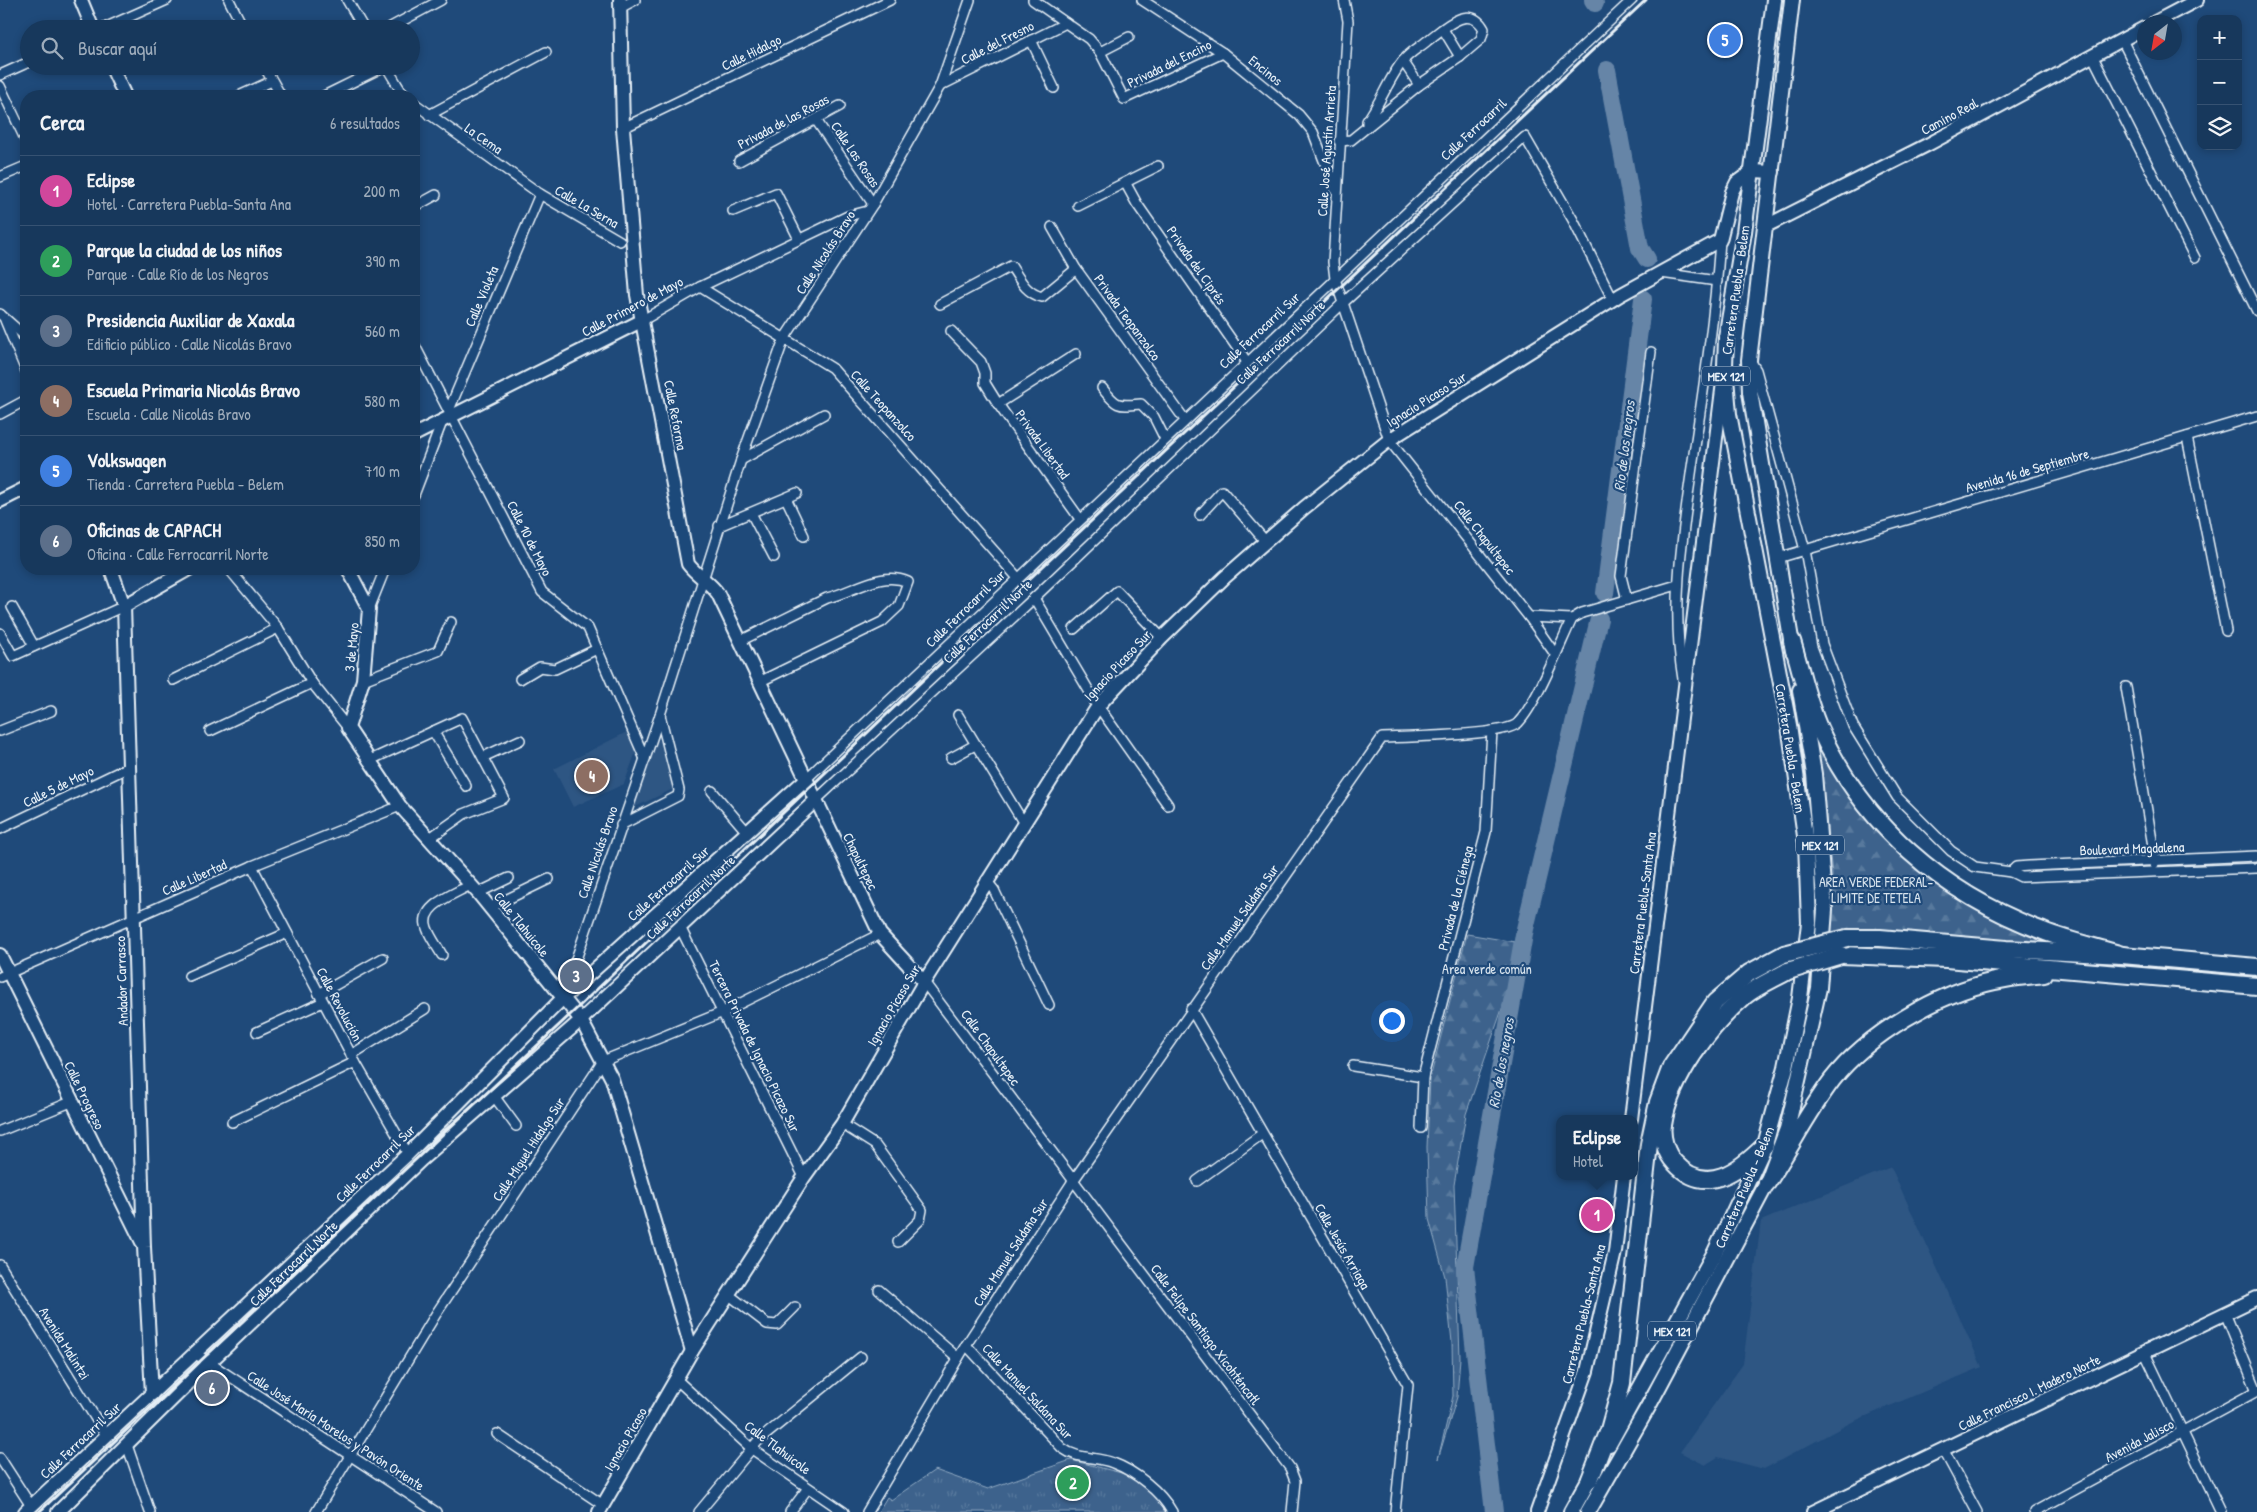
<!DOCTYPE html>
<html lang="es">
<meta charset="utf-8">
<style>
body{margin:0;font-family:"Patrick Hand",sans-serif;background:#203f62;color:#f1f3f6}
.controls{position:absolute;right:15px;top:15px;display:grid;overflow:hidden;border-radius:10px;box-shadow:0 2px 8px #0003}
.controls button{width:45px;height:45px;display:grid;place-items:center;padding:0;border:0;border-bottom:1px solid #365272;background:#17385c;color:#f1f3f6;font:25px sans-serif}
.compass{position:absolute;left:2137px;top:15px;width:45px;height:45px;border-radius:50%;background:#17385c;box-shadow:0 2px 8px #0003;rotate:211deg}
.you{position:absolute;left:1391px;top:1020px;width:18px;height:18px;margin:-12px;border:4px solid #fff;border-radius:50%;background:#1a73e8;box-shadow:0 0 0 8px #1a73e833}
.badge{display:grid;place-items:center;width:32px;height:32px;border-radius:50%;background:#ffd166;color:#fff;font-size:16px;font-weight:700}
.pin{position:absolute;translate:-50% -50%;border:2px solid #fff;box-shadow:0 1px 5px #0006}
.popup{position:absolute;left:1556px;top:1115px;width:82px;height:65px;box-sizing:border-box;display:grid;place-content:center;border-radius:10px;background:#17385c;filter:drop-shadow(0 1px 4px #0005);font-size:16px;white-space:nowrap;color:#9eacbb}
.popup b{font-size:19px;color:#f1f3f6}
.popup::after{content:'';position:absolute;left:50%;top:100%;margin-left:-10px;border:10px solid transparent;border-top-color:#17385c}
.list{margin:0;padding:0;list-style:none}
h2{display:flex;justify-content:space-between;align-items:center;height:65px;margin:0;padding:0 20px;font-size:21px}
h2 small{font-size:16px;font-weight:400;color:#9eacbb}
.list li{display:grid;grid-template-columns:32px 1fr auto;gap:15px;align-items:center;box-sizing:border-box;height:70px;padding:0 20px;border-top:1px solid #365272}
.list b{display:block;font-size:19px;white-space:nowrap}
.list p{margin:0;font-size:16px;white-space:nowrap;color:#9eacbb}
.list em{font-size:16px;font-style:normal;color:#9eacbb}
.icon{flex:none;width:28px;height:28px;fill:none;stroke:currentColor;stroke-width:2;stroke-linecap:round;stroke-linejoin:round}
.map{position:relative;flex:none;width:2257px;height:1512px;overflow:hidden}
.search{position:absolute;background:#17385c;box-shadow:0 2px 8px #0003;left:20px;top:20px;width:400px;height:55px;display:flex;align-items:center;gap:12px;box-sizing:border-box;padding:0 18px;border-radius:28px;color:#9eacbb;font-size:19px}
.panel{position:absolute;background:#17385c;box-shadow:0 2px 8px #0003;left:20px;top:90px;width:400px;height:485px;border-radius:20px}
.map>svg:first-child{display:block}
</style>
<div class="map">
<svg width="2257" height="1512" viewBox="0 0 2257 1512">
<defs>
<pattern id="forest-firs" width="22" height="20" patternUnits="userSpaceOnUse" patternTransform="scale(1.25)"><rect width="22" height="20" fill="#3c628c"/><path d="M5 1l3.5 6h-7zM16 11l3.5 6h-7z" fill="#58799d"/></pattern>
<pattern id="park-tufts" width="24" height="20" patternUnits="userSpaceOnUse" patternTransform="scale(1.25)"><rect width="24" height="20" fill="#3c628c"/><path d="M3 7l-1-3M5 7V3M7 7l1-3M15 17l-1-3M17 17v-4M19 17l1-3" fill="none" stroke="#58799d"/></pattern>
</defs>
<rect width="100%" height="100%" fill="#1f4a7a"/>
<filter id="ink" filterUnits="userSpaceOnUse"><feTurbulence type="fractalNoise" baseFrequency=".02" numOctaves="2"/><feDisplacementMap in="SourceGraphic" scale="10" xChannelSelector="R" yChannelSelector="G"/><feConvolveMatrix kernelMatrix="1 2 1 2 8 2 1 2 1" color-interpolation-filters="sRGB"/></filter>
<g filter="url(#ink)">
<g fill="#2e5683">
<polygon points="627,732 636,752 624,784 573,807 554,769"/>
<polygon points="652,739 665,743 675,788 633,808"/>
<polygon points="1891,1167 1982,1367 1852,1422 1764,1469 1718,1457 1705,1465 1680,1452 1743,1364 1761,1221"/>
</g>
<g fill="url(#forest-firs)" stroke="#92aac2">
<polygon points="1816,728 1896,850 1923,874 1966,904 1991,918 2026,935 2065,949 1829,935 1832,874"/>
<polygon points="1467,934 1521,943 1514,974 1466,1114 1454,1185 1460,1358 1457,1397 1438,1459 1453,1396 1452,1342 1445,1277 1429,1219 1427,1147 1430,1079"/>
</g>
<polygon fill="url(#park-tufts)" stroke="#92aac2" points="1071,1460 1133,1476 1165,1505 1169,1512 878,1512 887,1497 891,1500 935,1470 988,1489"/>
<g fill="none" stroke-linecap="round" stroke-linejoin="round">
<g stroke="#6685a7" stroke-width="18">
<polyline points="1593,0 1595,3"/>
<polyline points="1607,70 1640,248 1647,259"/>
<polyline points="1605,593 1643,299"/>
<polyline points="1494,1512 1465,1267 1525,929 1599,619"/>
</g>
<g stroke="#e8f1f8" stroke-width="12">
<g id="street">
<polyline points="229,0 244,29"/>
<polyline points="347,0 364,29"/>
<polyline points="1033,0 1089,39 1100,52 1124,99 1223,53"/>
<polyline points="1142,0 1223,53 1299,115 1313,132 1335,189"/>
<polyline points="1344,0 1348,21 1333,262 1335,279 1389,440 1529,617 1555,654"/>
<polyline points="620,8 635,0"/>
<polyline points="102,29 167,0"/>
<polyline points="387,29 441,0"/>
<polyline points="1443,29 1460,57"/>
<polyline points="1031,40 1054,88"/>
<polyline points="2122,40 2257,311"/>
<polyline points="1100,52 1129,37"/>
<polyline points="2092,55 2195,258"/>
<polyline points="1403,61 1419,85"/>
<polyline points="264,66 281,96"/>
<polyline points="386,66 401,91 406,96"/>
<polyline points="0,75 29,62"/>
<polyline points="0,86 26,141"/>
<polyline points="940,86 1066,23"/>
<polyline points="241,95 272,81"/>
<polyline points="324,96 385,66"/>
<polyline points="414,103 540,194 620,241"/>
<polyline points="429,115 546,52"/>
<polyline points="816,120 873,204"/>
<polyline points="623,128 890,0"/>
<path d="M1339,141L1351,140L1419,85L1460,57L1481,39L1484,29C1469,2 1443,29 1427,41C1420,47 1409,53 1403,61C1390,76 1381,102 1367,121V126"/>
<polyline points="739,161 840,106"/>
<polyline points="0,177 26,166"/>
<polyline points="1126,184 1137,204 1247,362"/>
<polyline points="1078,206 1158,166"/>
<polyline points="414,207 436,195"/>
<polyline points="733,211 776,193 799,239"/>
<polyline points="1052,227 1076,269 1185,420"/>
<polyline points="1661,273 1717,281"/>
<polyline points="700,287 832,368 1018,578"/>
<path d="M940,304L1011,266C1020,280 1026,293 1042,297L1076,269"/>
<polyline points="0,314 26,337"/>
<polyline points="5,320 26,371"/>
<polyline points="643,320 700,287 848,216 868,211"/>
<polyline points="951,331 981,362 985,373 985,383 998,404 1080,519"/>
<polyline points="414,344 542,592 588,628 645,759"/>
<polyline points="1750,360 1756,370 1805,550 1822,644 1853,726 1897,797 1951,851 1975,867 2011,872 2016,867 2029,866 2257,856"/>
<path d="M1102,388C1117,407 1118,406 1141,404L1154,417L1165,439"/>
<polyline points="998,404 1076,354"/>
<polyline points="449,410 540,194"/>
<polyline points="0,414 26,400"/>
<polyline points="2187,437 2226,631"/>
<polyline points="741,460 824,414"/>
<polyline points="414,495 442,422"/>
<polyline points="786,498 804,536"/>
<polyline points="751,513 774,557"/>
<polyline points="1200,515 1222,491 1266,542"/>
<polyline points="719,526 797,493"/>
<polyline points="1778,558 2257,416"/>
<polyline points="229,569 278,628 312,683 348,728"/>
<polyline points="1034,598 1098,706 1168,805"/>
<polyline points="1627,600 1621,576 1651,352"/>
<polyline points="12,607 34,646"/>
<polyline points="369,609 385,569"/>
<polyline points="1529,617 1572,619"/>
<polyline points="1074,629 1117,591 1162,638"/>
<polyline points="0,633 13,656 124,606"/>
<path d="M740,641L827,598C854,592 881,570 908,582L899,606L882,622L759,682"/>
<polyline points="520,679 540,667 555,669 597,649"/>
<path d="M1683,679C1671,608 1682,538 1692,467C1703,392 1715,316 1720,240"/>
<polyline points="173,680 278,628"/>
<polyline points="363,680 438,651 451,622"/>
<polyline points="2126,687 2153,846 2154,864"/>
<polyline points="958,715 1023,822"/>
<polyline points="0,731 51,711"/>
<polyline points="210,731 312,683"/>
<polyline points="433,731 466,786"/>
<polyline points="483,757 520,740"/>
<polyline points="951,758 975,745"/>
<polyline points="368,761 462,718 504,798 464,814 430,838"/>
<polyline points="805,780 1632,0"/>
<polyline points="712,791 747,832"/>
<polyline points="815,801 1034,598 1343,303 1525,137 1573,220 1613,300"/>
<polyline points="621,825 678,796 679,790 660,715"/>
<polyline points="0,829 127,768"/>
<polyline points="252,866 355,1062 408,1154"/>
<polyline points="2011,872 2021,877 2257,868"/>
<polyline points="986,880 994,890 1049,1005"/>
<polyline points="478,893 509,878"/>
<polyline points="489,908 549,879"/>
<polyline points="680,927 804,1177"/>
<path d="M442,955C437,946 430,937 427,928C418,906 455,894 470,885"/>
<polyline points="189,976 287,933"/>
<polyline points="0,977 252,866 400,806"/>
<polyline points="924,982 1290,1468 1295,1481 1292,1512"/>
<polyline points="319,994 383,958"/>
<polyline points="563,997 660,715 741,460 784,339 873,204 940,86 970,0"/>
<polyline points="1191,1009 1408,1385 1395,1512"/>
<polyline points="257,1032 323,1002"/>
<polyline points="351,1055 425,1009"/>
<polyline points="1353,1066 1423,1077"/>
<polyline points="494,1096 516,1126"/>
<polyline points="232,1122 355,1062"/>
<polyline points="842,1124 875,1145 922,1210 920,1220 898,1242"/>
<polyline points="1421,1128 1423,1077 1486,832 1492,731"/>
<polyline points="0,1131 71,1102"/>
<polyline points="1197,1181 1262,1134"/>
<polyline points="0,1265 106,1435"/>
<polyline points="879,1290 958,1358"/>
<polyline points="728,1294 767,1324 777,1325 795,1307"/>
<polyline points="2225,1313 2257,1391"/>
<path d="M966,1345L1062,1448C1078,1460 1095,1456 1113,1463C1135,1471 1161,1492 1172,1512"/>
<polyline points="2145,1353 2221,1512"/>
<polyline points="196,1354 436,1512"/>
<polyline points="677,1380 752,1449 844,1512"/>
<polyline points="497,1434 603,1505"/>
<polyline points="127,1445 150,1512"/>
<polyline points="1943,1449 1977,1512"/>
<polyline points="0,1458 31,1506"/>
<polyline points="316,1512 436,1314 603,1061 723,1012 880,934"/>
<polyline points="699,1512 758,1441 861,1357"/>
<polyline points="790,1512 808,1488"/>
<path d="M867,1512L966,1345L1073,1181L1382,738C1405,737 1505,736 1518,723C1537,703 1559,646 1572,619L1582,613L1677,585"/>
<polyline points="2034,1512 2257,1391"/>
</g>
</g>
<g stroke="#e8f1f8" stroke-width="16">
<g id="secondary">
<polyline points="81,0 93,29"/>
<path d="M620,0L623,128L637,295L688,564C697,576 710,582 718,594L880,934L924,982"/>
<polyline points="2155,22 2197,0"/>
<polyline points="111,66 125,96"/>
<polyline points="1766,226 1929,144 2144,28"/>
<polyline points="414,435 643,320"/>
<polyline points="0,501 26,488"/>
<polyline points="111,569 124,606 144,1247 152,1394"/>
<polyline points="348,569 369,609 363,680 348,728 400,806 478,893 581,1020 612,1079 692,1351"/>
<polyline points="124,606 189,569"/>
<polyline points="0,955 142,1242"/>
<polyline points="1631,1119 1723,382"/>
<polyline points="25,1512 408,1154 563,998 805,780"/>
<polyline points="58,1512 209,1363 421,1160 581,1020 815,801"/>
<polyline points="599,1512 692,1351 804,1177 842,1124 924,982 1098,706 1162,638 1224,578 1304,508 1389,440 1620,295 1720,240 1732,192 1737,182 1752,171 1773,172"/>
<polyline points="1537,1512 1587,1371 1615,1252 1624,1176"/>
<polyline points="1813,1512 2257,1298"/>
</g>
</g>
<g stroke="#e8f1f8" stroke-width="18">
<g id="primary">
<polyline points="1792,0 1749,360 1750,392 1793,651"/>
<polyline points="1609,1444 1715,1252 1765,1145 1786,1067 1800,998 1809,923 1806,843 1789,725 1729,414 1725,366 1726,338 1744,232 1774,0"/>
<polyline points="1571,1512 1595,1469"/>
<polyline points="1588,1512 1648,1407 1767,1183 1787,1129 1819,988 1825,910 1814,774 1800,690"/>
</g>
</g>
<g stroke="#e8f1f8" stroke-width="20">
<g id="highway">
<path d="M1792,641C1801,670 1807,701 1819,728C1863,825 1943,894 2043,931C2068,941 2096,947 2122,955"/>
<polyline points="1847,938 1880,938 2006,949 2122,955 2257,967"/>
<polyline points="1841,955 1946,959 2257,986"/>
<path d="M1765,1145C1740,1170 1706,1197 1675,1163C1666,1154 1661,1137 1663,1125C1670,1078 1710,1026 1745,996C1757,986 1774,979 1788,971"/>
<path d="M1767,1183C1789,1150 1808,1112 1832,1080C1868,1034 1938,993 1995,981C2011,977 2028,976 2044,974"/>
<polyline points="1590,1479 1609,1430 1622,1383 1649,1144 1658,1102 1671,1067 1715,1002 1749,973 1784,954"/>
</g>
</g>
<use href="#street" stroke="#1f4a7a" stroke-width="9"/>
<use href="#secondary" stroke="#1f4a7a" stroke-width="12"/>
<use href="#primary" stroke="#1f4a7a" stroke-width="14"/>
<use href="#highway" stroke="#1f4a7a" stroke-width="16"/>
<polyline stroke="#e8f1f8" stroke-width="3" points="39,1512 571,1014 1024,584 1646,0"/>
<g stroke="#e8f1f8" stroke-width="20" stroke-linecap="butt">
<g id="highway-bridge">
<polyline points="1784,954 1847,938"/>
<polyline points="1788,971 1841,955"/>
</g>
</g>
<use href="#highway-bridge" stroke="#1f4a7a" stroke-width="16"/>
</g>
</g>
<g text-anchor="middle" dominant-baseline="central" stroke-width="4.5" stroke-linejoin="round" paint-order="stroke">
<g fill="#1f4a7a" stroke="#acbfd2" stroke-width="1">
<rect x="1702" y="366.5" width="48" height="19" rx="4"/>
<rect x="1796" y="835.5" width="48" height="19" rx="4"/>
<rect x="1648" y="1321.5" width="48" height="19" rx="4"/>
</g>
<g font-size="12" font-weight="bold" fill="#e8f1f8">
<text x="1726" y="376">MEX 121</text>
<text x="1820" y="845">MEX 121</text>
<text x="1672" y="1331">MEX 121</text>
</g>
<g font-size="14" fill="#e8f1f8" stroke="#1f4a7a">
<text transform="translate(997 42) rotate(-27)">Calle del Fresno</text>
<text transform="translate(751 52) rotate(-26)">Calle Hidalgo</text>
<text transform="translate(1169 63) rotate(-26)">Privada del Encino</text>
<text transform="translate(1266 70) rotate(39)">Encinos</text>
<text transform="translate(1949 116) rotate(-28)">Camino Real</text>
<text transform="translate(783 121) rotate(-28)">Privada de las Rosas</text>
<text transform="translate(1473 129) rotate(-43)">Calle Ferrocarril</text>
<text transform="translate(484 138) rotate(35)">La Cema</text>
<text transform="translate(1326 151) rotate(-86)">Calle José Agustín Arrieta</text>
<text transform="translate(856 154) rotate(56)">Calle Las Rosas</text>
<text transform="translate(587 206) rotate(30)">Calle La Serna</text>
<text transform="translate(825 252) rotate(-57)">Calle Nicolás Bravo</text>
<text transform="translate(1197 265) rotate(55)">Privada del Ciprés</text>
<text transform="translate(1735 290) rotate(-82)">Carretera Puebla - Belem</text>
<text transform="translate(481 296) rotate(-67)">Calle Violeta</text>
<text transform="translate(632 306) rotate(-28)">Calle Primero de Mayo</text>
<text transform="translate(1128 317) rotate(54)">Privada Teopanzolco</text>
<text transform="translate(1259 330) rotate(-43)">Calle Ferrocarril Sur</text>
<text transform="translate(1280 342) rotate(-43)">Calle Ferrocarril Norte</text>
<text transform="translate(1426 399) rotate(-32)">Ignacio Picaso Sur</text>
<text transform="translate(884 405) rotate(48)">Calle Teopanzolco</text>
<text transform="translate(676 415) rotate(79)">Calle Reforma</text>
<text transform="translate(1043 444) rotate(54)">Privada Libertad</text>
<text transform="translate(2027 470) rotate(-16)">Avenida 16 de Septiembre</text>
<text transform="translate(1485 537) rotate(52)">Calle Chapultepec</text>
<text transform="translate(530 538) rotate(63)">Calle 10 de Mayo</text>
<text transform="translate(965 608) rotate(-44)">Calle Ferrocarril Sur</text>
<text transform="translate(987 621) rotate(-43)">Calle Ferrocarril Norte</text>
<text transform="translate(351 647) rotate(-85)">3 de Mayo</text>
<text transform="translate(1117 665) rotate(-47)">Ignacio Picaso Sur</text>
<text transform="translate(1791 748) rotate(81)">Carretera Puebla - Belem</text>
<text transform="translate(58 786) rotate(-26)">Calle 5 de Mayo</text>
<text transform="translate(2132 848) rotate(-2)">Boulevard Magdalena</text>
<text transform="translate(597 852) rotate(-71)">Calle Nicolás Bravo</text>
<text transform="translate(861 861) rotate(64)">Chapultepec</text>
<text transform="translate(194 877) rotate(-24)">Calle Libertad</text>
<text transform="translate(668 883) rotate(-42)">Calle Ferrocarril Sur</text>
<text transform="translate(690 897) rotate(-43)">Calle Ferrocarril Norte</text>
<text transform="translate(1455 898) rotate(-76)">Privada de la Ciénega</text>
<text transform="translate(1642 903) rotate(-83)">Carretera Puebla-Santa Ana</text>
<text transform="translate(1239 917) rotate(-55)">Calle Manuel Saldaña Sur</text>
<text transform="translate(522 924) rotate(51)">Calle Tlahuicole</text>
<text transform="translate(121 981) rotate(-92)">Andador Carrasco</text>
<text transform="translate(340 1004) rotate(62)">Calle Revolución</text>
<text transform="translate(893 1005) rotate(-60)">Ignacio Picaso Sur</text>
<text transform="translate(755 1046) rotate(64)">Tercera Privada de Ignacio Picazo Sur</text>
<text transform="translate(991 1047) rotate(54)">Calle Chapultepec</text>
<text transform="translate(85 1095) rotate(64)">Calle Progreso</text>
<text transform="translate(528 1149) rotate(-57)">Calle Miguel Hidalgo Sur</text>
<text transform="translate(375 1163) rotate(-44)">Calle Ferrocarril Sur</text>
<text transform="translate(1744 1187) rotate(-67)">Carretera Puebla - Belem</text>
<text transform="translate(1343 1246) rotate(60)">Calle Jesús Arriaga</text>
<text transform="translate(1010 1252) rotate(-57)">Calle Manuel Saldaña Sur</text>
<text transform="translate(293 1263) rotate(-44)">Calle Ferrocarril Norte</text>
<text transform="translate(1583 1314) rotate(-76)">Carretera Puebla-Santa Ana</text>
<text transform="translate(1206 1334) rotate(53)">Calle Felipe Santiago Xicohténcatl</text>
<text transform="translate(65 1343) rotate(58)">Avenida Malintzi</text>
<text transform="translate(1028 1391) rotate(47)">Calle Manuel Saldana Sur</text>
<text transform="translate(2029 1392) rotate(-26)">Calle Francisco I. Madero Norte</text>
<text transform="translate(336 1430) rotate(33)">Calle José María Morelos y Pavón Oriente</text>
<text transform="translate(625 1439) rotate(-60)">Ignacio Picaso</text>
<text transform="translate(80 1440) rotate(-43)">Calle Ferrocarril Sur</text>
<text transform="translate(2139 1440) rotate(-28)">Avenida Jalisco</text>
<text transform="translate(778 1447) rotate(37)">Calle Tlahuicole</text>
</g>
<g font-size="14" fill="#d7e3ed" stroke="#1f4a7a">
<text x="1876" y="881">AREA VERDE FEDERAL-<tspan x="1876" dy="16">LIMITE DE TETELA</tspan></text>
<text x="1487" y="968">Area verde común</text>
</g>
<g font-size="15" font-style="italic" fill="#d4e1ec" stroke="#1f4a7a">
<text transform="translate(1624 446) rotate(-83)">Rio de los negros</text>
<text transform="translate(1501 1063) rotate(-80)">Rio de los negros</text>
</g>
</g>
</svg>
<div class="controls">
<button>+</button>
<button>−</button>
<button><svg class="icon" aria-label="layers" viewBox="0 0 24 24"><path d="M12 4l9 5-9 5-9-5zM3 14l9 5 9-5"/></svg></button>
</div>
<svg class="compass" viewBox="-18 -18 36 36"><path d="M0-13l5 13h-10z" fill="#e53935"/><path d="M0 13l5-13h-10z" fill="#9eacbb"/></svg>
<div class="you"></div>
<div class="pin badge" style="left:1597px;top:1215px;background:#d1479c">1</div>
<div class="popup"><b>Eclipse</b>Hotel</div>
<div class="pin badge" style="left:1073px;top:1483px;background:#2e9e5b">2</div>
<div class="pin badge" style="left:576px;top:976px;background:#5c6f8a">3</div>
<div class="pin badge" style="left:592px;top:776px;background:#8d6e63">4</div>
<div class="pin badge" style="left:1725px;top:40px;background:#3f7fe0">5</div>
<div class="pin badge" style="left:212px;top:1388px;background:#5c6f8a">6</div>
<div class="search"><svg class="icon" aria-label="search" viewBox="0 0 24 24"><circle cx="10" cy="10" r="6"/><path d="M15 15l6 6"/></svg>Buscar aquí</div>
<section class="panel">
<h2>Cerca<small>6 resultados</small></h2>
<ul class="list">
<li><span class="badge" style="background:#d1479c">1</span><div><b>Eclipse</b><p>Hotel · Carretera Puebla-Santa Ana</p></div><em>200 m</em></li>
<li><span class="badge" style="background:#2e9e5b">2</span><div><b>Parque la ciudad de los niños</b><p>Parque · Calle Río de los Negros</p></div><em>390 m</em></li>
<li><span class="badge" style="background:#5c6f8a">3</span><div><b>Presidencia Auxiliar de Xaxala</b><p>Edificio público · Calle Nicolás Bravo</p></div><em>560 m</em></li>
<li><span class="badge" style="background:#8d6e63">4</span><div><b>Escuela Primaria Nicolás Bravo</b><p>Escuela · Calle Nicolás Bravo</p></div><em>580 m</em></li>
<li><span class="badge" style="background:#3f7fe0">5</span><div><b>Volkswagen</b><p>Tienda · Carretera Puebla - Belem</p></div><em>710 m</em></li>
<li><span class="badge" style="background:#5c6f8a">6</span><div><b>Oficinas de CAPACH</b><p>Oficina · Calle Ferrocarril Norte</p></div><em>850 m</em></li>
</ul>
</section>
</div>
